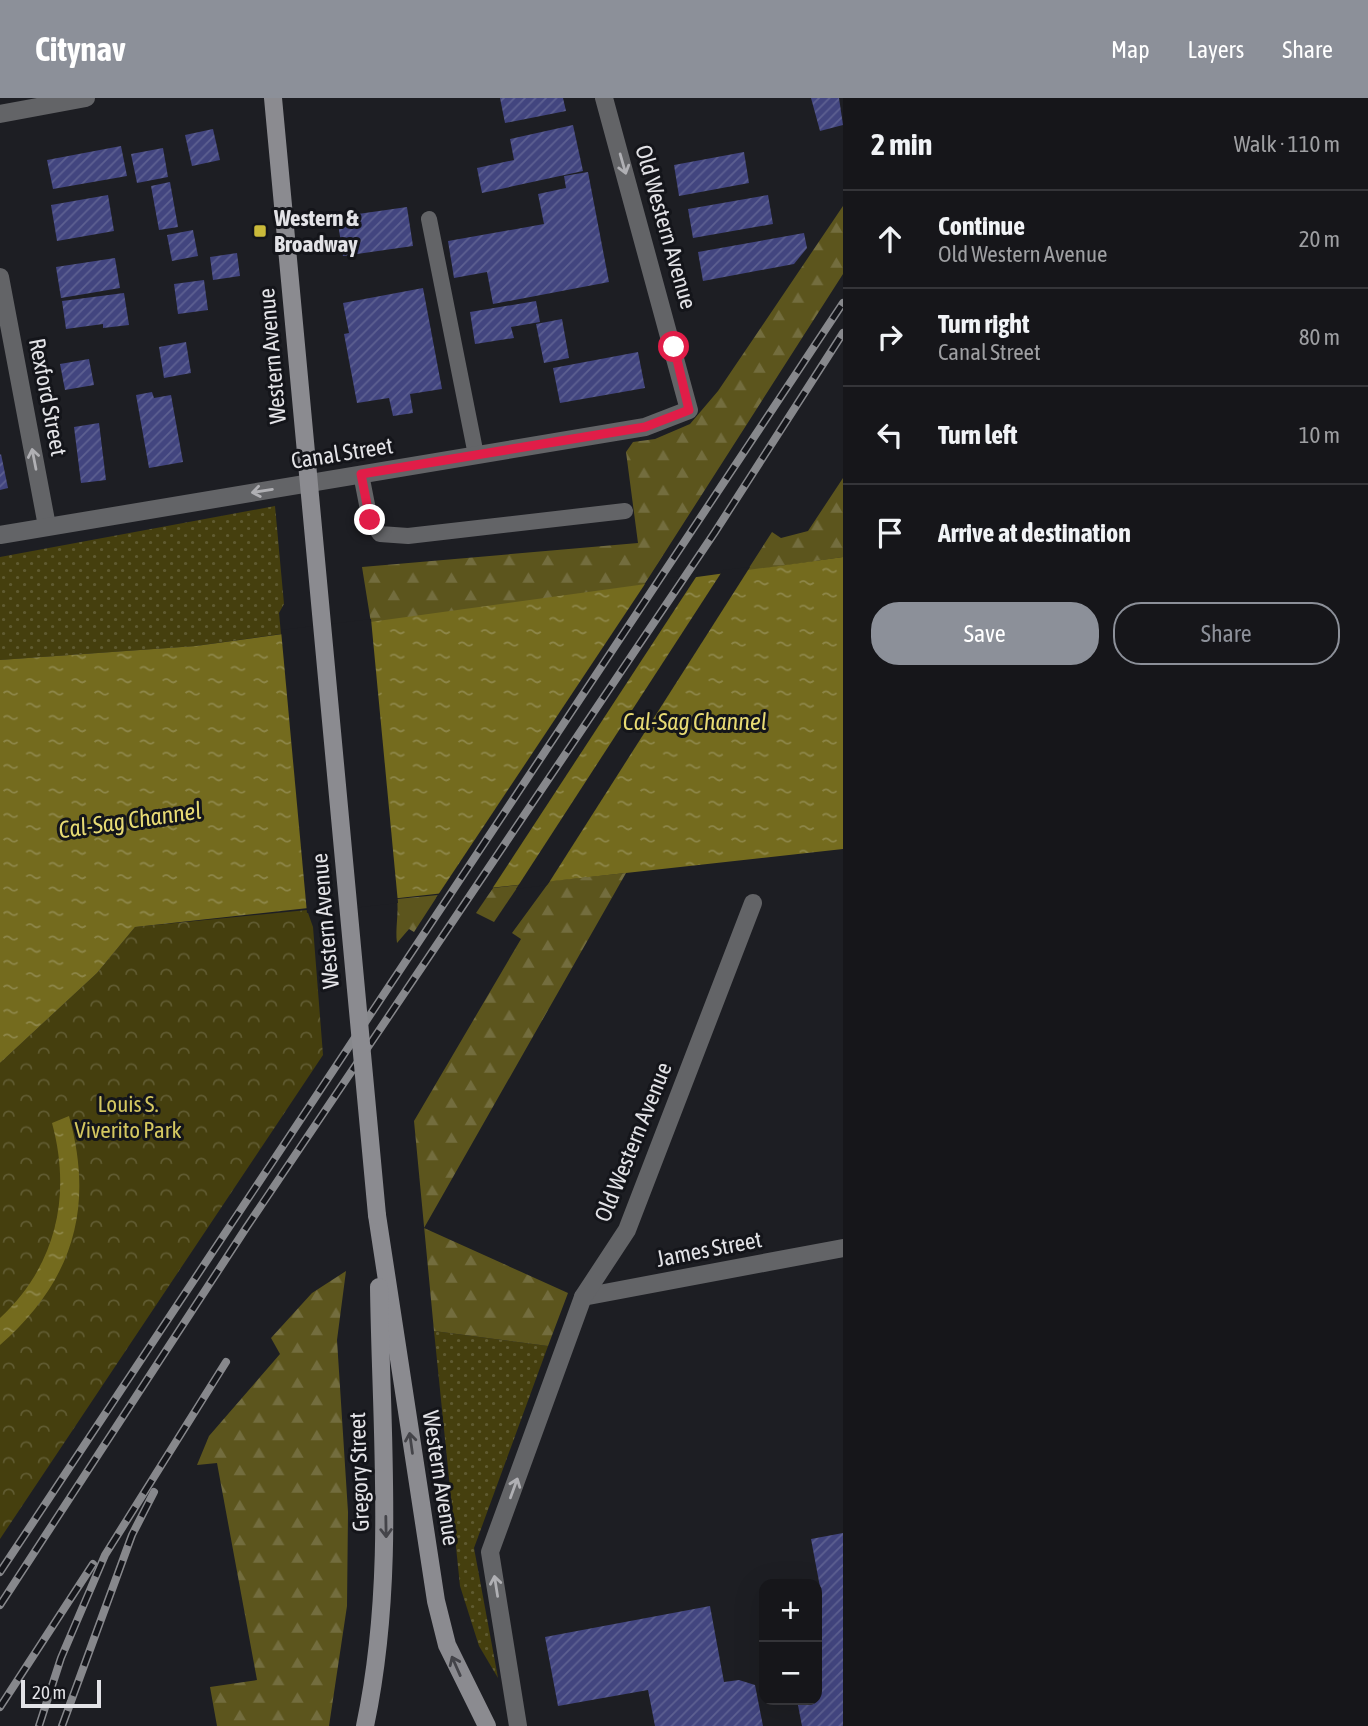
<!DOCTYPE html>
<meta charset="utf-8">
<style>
body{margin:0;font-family:"Asap Condensed",sans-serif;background:#1f1f23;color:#f1f3f6}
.controls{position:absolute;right:21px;bottom:21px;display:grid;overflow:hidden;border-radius:14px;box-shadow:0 7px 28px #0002}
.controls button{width:63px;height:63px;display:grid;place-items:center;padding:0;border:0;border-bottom:2px solid #353539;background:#16161a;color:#f1f3f6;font:35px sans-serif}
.scale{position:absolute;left:21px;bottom:18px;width:80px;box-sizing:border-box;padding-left:7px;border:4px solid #e3e3e7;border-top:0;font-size:19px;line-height:24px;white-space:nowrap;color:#e3e3e7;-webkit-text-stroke:5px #14151a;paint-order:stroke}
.stop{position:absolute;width:21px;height:21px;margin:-16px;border:5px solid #e11d48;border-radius:50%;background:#fff}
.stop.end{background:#e11d48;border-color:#fff;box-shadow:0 2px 7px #0008}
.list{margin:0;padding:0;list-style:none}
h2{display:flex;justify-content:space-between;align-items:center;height:91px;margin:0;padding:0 28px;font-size:30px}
h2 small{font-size:23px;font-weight:400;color:#9e9fa2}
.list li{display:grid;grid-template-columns:46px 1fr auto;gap:21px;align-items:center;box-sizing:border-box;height:98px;padding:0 28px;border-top:2px solid #353539}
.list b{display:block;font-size:26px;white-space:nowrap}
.list p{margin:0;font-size:23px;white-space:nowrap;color:#9e9fa2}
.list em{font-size:23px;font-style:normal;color:#9e9fa2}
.actions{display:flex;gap:14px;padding:21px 28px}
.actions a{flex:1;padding:16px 0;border:2px solid #8c9099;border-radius:28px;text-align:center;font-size:24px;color:#8c9099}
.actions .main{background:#8c9099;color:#fff}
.icon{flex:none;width:38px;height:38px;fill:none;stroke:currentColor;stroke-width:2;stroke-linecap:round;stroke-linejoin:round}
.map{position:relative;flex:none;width:843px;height:1628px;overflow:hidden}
header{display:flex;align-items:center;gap:42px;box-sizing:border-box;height:98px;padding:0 35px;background:#8c9099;color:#fff}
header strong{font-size:33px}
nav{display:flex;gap:38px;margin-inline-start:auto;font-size:24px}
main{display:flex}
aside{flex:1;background:#16161a}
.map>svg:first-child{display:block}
</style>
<header>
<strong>Citynav</strong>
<nav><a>Map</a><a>Layers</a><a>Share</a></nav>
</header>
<main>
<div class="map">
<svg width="843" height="1628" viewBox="0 0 843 1628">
<defs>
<pattern id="grass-dots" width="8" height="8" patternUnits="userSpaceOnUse" patternTransform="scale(1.75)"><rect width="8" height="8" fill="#453f0e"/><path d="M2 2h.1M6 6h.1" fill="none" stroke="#605b31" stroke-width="1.8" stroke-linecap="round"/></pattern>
<pattern id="forest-firs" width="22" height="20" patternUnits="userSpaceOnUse" patternTransform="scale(1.75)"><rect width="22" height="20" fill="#5c551d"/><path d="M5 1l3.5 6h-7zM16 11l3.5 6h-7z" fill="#736d3e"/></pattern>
<pattern id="park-crowns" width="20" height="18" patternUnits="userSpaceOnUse" patternTransform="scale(1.75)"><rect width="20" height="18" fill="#453f0e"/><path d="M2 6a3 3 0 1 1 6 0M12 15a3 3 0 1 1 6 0" fill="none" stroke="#605b31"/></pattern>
<pattern id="water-ripples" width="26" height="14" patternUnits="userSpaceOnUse" patternTransform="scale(1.75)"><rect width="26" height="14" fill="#746b1e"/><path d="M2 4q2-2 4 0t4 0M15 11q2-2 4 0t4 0" fill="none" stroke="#8e874a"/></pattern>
<pattern id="building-hatch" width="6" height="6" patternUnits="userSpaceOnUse" patternTransform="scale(1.75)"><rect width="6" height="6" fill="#42457f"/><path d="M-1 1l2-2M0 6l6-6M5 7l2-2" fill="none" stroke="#5d6091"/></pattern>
</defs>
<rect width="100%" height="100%" fill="#1d1e23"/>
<g fill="url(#grass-dots)">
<polygon points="275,408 284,506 279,515 281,536 196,548 0,562 0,459"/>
<polygon points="434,1233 548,1248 474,1450 498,1580 479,1548 460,1488"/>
</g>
<g fill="url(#forest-firs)">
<polygon points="843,108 843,176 644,487 371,525 362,469 638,445 626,354 633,344 655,341 690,326 718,293"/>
<polygon points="843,380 843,459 747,473 772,434 781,440 808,433"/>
<polygon points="626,775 424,1130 568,1195 548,1248 434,1233 414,1023 521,841 512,835 550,783"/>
<polygon points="519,787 494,824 476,815 493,790"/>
<path d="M438,797L414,834L409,831L397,845C395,830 399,816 397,801Z"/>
<polygon points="346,1173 337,1242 348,1414 347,1508 329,1628 217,1628 210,1589 257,1582 217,1365 197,1367 209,1338 280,1256 271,1240 312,1195"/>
</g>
<polygon fill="url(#park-crowns)" points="307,812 313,829 323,957 0,1441 0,965 97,875 135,829"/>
<g fill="url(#water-ripples)">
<polygon points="843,459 843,751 135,829 97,875 0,965 0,562 196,548"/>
<path d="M69,1018C95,1111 72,1184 0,1247V1220C56,1168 72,1098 52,1025Z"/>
</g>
<g fill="#1d1e23">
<polygon points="750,469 550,783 547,787 516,791 723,472"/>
<polygon points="698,476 490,794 436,800 647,483"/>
<polygon points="371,521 398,805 307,815 281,532"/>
</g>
<g fill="url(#building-hatch)">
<polygon points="500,0 563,0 566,13 505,25"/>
<polygon points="811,0 839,0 843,27 820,33"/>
<polygon points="573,27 583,73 482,95 477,70 514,62 510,41"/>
<polygon points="213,31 220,62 192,68 185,37"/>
<polygon points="121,48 127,78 53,91 47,62"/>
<polygon points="163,50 168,79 137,85 131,56"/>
<polygon points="744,54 749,85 679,98 674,67"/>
<polygon points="588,74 609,184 493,206 487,174 454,180 448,143 544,126 538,96 566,90 564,78"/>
<polygon points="170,84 178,129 159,132 151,88"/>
<polygon points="108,97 114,133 57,143 51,107"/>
<polygon points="768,97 773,126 693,140 688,111"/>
<polygon points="407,109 413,148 343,158 337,119"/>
<polygon points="193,132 198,158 172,163 167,137"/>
<polygon points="804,135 807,150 794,166 703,183 698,154"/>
<polygon points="237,155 240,178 213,182 210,159"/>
<polygon points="115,160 120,190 61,200 56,169"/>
<polygon points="204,182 208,212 178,216 174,186"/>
<polygon points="423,190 442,291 410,296 413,315 393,318 389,300 357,305 344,236 349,235 343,205"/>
<polygon points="124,195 129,227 103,230 103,226 66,231 62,203"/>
<polygon points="536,203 540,224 511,229 514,240 475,246 470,214"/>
<polygon points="562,221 569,260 544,265 536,226"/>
<polygon points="186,244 191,275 164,280 159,249"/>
<polygon points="638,254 645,290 560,305 553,270"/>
<polygon points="89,261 94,287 65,292 60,266"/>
<polygon points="152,294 154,300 171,297 183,364 149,370 136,297"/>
<polygon points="99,325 106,382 81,385 74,329"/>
<polygon points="1,356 8,390 0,392 0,357"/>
<polygon points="843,1435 843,1628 802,1628 797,1602 817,1602 817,1490 820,1489 811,1441"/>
<polygon points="710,1508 724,1584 739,1582 755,1587 763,1628 655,1628 648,1592 558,1608 545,1539"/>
</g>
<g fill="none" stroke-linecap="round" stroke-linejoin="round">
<g stroke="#636467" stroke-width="16">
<polyline points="429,121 476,357"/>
<polyline points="361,376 370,422 380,436 408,438 625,413"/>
</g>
<g stroke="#636467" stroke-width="18">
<polyline points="0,179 47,428"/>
<polyline points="0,437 645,329 689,312 604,0"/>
<polyline points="583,1199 843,1150"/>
<polyline points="518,1628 490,1454 583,1199 627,1132 753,805"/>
</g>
<polyline stroke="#636467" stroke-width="18" points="0,16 86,0"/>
<g stroke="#8b8b90" stroke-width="18">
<polyline points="377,1117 436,1503 447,1547 487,1628"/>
<path d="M365,1628C396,1482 381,1336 379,1189"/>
</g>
<g stroke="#87888c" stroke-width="8">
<g id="rail">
<polyline points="0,1474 843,205"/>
<polyline points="0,1507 246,1130 715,434 843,235"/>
<polyline points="0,1609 93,1466"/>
<polyline points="39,1628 61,1560 105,1457 226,1264"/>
<polyline points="62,1628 132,1437 154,1394"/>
</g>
</g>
<use href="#rail" stroke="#14151a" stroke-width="5" stroke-dasharray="16" stroke-linecap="butt"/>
<polyline stroke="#8b8b90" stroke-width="18" points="273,0 377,1117"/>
</g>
<defs><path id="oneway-shaft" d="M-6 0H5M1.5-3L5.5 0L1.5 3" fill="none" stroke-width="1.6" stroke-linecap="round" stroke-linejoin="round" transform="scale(1.75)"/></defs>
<g stroke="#b0b0b4">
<use href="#oneway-shaft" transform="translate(623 66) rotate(74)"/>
<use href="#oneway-shaft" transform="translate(34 361) rotate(-101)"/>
<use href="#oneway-shaft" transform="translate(262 393) rotate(171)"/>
<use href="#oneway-shaft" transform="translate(514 1390) rotate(-70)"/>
<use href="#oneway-shaft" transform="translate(496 1488) rotate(-99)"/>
</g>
<g stroke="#444449">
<use href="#oneway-shaft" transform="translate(411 1345) rotate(-98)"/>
<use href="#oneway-shaft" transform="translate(386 1429) rotate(89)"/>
<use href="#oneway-shaft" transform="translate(456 1568) rotate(-114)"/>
</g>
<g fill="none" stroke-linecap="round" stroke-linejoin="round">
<polyline stroke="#e11d48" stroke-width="9" points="370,422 361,376 645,329 689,312 674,249"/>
</g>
<rect fill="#caba3a" stroke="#14151a" stroke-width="2.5" x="253" y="126" width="14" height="14" rx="3.5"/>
<g text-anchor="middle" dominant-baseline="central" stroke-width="6" stroke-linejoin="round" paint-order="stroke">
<g font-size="23" font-weight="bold" fill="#e3e3e7" stroke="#14151a" text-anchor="start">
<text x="274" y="120">Western &amp;<tspan x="274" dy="26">Broadway</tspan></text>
</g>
<g font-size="23" fill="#e3e3e7" stroke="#14151a">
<text transform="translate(666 129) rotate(74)">Old Western Avenue</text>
<text transform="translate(272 258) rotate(-95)">Western Avenue</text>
<text transform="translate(48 299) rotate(79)">Rexford Street</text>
<text transform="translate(342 355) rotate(-9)">Canal Street</text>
<text transform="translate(325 823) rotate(-95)">Western Avenue</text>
<text transform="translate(633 1044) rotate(-68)">Old Western Avenue</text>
<text transform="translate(709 1151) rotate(-11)">James Street</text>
<text transform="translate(359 1374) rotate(-92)">Gregory Street</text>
<text transform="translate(441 1380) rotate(81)">Western Avenue</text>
</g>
<g font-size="23" fill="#d4c760" stroke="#14151a">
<text x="128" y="1006">Louis S.<tspan x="128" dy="26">Viverito Park</tspan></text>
</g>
<g font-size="24" font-style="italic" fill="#e8db74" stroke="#14151a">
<text x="695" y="623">Cal-Sag Channel</text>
<text transform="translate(130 722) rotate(-8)">Cal-Sag Channel</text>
</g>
</g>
</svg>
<div class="controls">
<button>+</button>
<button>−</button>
</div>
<div class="scale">20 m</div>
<div class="stop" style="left:674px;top:249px"></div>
<div class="stop end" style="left:370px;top:422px"></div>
</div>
<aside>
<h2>2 min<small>Walk · 110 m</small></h2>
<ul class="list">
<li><svg class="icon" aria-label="ahead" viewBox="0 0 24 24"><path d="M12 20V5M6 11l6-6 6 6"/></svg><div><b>Continue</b><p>Old Western Avenue</p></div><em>20 m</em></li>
<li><svg class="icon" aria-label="right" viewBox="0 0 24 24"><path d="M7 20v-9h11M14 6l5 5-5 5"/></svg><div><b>Turn right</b><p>Canal Street</p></div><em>80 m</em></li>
<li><svg class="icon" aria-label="left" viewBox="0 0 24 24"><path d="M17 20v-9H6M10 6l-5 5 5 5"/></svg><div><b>Turn left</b></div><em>10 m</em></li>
<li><svg class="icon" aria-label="arrive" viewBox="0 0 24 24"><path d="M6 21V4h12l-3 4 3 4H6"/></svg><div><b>Arrive at destination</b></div></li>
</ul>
<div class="actions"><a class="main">Save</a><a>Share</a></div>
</aside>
</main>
